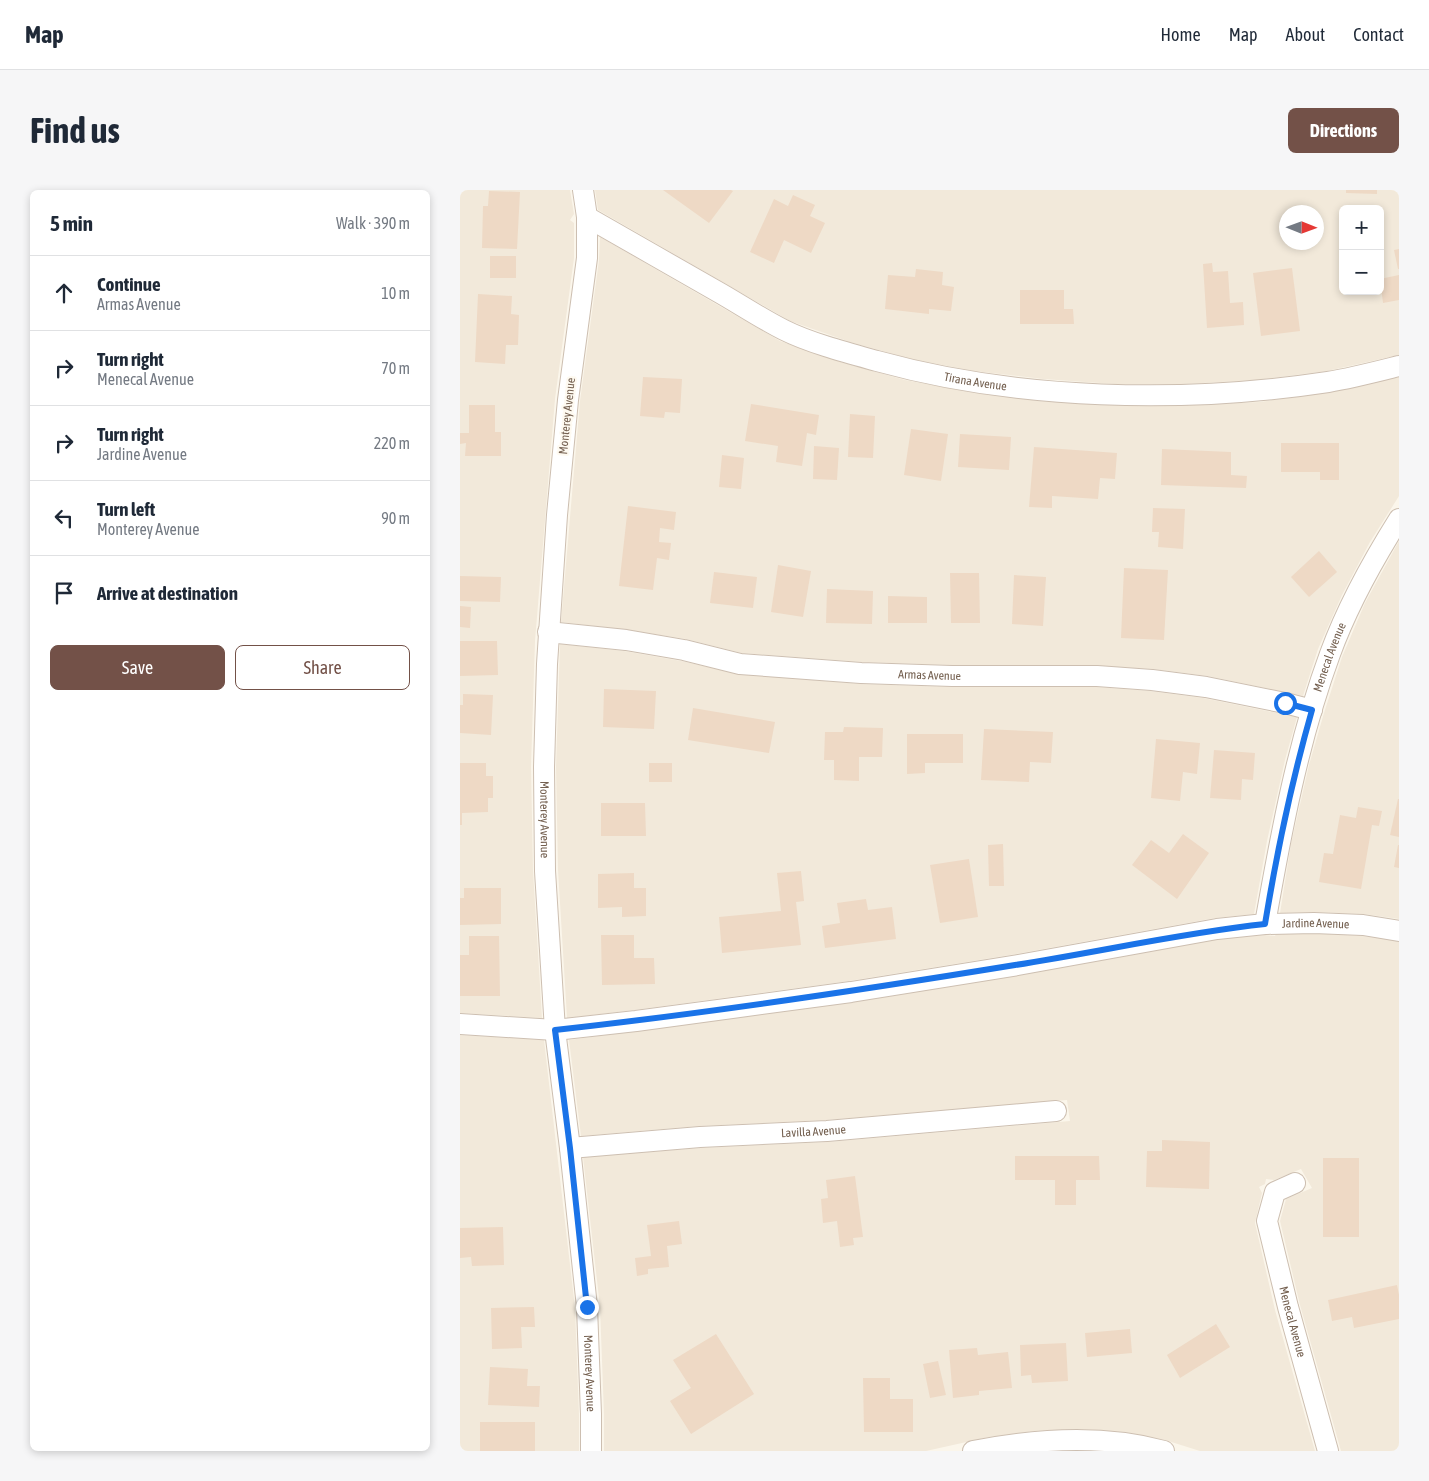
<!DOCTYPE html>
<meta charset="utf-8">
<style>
body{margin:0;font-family:"Asap Condensed",sans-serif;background:#f6f6f7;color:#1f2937}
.controls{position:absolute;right:15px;top:15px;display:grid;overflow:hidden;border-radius:8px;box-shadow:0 2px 8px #0003}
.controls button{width:45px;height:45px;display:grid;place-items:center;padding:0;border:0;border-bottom:1px solid #e0e1e3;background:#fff;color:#1f2937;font:25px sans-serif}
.compass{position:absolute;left:819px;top:15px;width:45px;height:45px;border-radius:50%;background:#fff;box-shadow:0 2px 8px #0003;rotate:91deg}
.stop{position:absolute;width:15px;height:15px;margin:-11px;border:4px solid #1a73e8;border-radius:50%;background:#fff}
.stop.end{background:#1a73e8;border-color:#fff;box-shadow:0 1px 5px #0008}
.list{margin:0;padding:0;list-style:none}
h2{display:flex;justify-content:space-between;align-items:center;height:65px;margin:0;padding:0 20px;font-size:21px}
h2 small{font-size:16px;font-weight:400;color:#747a83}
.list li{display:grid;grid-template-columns:32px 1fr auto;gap:15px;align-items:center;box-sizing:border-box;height:75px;padding:0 20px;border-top:1px solid #e0e1e3}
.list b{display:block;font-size:19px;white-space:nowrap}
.list p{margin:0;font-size:16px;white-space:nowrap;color:#747a83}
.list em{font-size:16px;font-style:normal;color:#747a83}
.actions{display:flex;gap:10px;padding:15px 20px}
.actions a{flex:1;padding:11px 0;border:1px solid #735148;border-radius:8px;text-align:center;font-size:18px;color:#735148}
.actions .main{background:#735148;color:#fff}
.icon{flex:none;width:28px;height:28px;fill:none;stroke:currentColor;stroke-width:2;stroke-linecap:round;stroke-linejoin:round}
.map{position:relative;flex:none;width:939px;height:1261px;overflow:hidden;border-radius:8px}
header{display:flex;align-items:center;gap:30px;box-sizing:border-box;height:70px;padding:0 25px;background:#fff;border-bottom:1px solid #e0e1e3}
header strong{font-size:24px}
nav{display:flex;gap:28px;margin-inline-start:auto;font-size:18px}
.intro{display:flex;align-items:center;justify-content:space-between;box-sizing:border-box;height:120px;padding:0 30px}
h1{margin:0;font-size:35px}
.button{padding:12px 22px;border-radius:8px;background:#735148;color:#fff;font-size:18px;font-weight:700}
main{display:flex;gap:30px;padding:0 30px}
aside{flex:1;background:#fff;border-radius:8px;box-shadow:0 2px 8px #0003}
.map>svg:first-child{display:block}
</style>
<header>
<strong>Map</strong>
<nav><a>Home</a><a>Map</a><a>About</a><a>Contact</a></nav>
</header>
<div class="intro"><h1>Find us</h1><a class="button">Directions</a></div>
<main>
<aside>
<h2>5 min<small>Walk · 390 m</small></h2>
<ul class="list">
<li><svg class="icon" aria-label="ahead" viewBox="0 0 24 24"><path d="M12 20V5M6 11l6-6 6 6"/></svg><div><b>Continue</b><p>Armas Avenue</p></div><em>10 m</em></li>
<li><svg class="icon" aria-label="right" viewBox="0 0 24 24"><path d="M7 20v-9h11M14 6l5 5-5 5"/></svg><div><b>Turn right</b><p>Menecal Avenue</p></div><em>70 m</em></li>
<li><svg class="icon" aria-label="right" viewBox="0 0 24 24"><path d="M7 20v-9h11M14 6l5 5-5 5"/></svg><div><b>Turn right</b><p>Jardine Avenue</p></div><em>220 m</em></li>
<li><svg class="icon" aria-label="left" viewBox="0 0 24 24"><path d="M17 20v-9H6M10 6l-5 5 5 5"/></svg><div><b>Turn left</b><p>Monterey Avenue</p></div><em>90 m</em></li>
<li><svg class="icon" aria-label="arrive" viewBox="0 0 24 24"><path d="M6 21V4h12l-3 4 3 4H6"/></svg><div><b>Arrive at destination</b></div></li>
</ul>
<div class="actions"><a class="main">Save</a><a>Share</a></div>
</aside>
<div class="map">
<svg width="939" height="1261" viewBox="0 0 939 1261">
<rect width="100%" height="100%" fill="#fbf6eb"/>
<g fill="#f2e9da" fill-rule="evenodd">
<polygon points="0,0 110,0 114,24 110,30 114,33 114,68 95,209 75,451 71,577 73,681 82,828 0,823"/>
<path d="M135,0H939V165L867,181L797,190L725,194H654L583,189L514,181L451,169L390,152L330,131L138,20ZM883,19H920V101H883ZM826,22H856V52H826Z"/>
<polygon points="140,47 320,151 381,172 445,190 511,202 580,211 653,215 727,215 800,212 871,202 939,187 939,306 910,352 882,405 858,459 843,506 748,486 693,479 637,476 492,475 402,472 282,463 226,449 168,440 101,432 120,211 139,70"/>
<polygon points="939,351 939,729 904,724 855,722 820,723 831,654 849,575 864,523 882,467 905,413"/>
<polygon points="100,454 164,461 221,471 280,484 401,494 492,497 637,497 690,501 743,508 837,527 825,570 807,651 794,724 755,728 556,764 389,791 174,820 107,828 98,680 96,577"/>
<polygon points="854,743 902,746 939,751 939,1261 881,1261 840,1115 820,1031 826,1009 852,998 841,979 814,990 806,989 805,994 799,997 802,1003 795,1033 815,1120 855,1261 740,1261 705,1250 665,1242 620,1239 574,1241 529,1247 466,1261 144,1261 144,1225 140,1117 123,967 241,958 368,952 610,931 607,910 366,930 239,936 121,946 109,850 394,812 561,785 759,749 805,745 815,746 816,744"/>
<polygon points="0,845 84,850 115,1118 119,1225 119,1261 0,1261"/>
</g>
<g fill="#eed9c5">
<polygon points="203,0 271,0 273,1 249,33"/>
<polygon points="886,0 917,0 917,4 886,3"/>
<polygon points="29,1 60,2 57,59 22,58 23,16 28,16"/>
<polygon points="333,5 355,15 350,26 365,33 351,63 324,50 314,73 290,62 314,9 328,16"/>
<polygon points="939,59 939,79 938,79 934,60"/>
<rect x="30" y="66" width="26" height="22"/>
<polygon points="752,73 753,82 768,81 770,113 783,112 784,135 747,138 743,74"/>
<polygon points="832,78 840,141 801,146 793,83"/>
<polygon points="456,79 483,82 482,95 494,97 491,121 469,119 469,124 425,119 428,85 455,87"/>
<polygon points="939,85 939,110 923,113 920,89"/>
<polygon points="560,100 604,100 604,119 613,119 614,134 560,134"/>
<polygon points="18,104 52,106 51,124 59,125 58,155 46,155 45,174 15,172"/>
<polygon points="183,187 222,189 220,223 205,222 204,228 180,226"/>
<polygon points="291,214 359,225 356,245 347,243 342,276 316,272 318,256 285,251"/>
<polygon points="9,215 35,215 35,242 41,242 41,266 5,266 6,253 0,254 0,243 9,243"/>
<polygon points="390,224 415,226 413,268 388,267"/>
<polygon points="451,239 488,244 481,291 444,285"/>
<polygon points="500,244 551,247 549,280 498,277"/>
<polygon points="821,253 879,253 879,290 860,290 860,282 821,282"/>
<polygon points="354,256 379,258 377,290 353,289"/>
<polygon points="574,257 657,263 655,289 640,288 638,309 592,306 592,318 569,317"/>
<polygon points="702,259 771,262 771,285 787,286 786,298 701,295"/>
<polygon points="262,265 284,268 281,299 259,297"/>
<polygon points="168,316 216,322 214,340 200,338 199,352 211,353 209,370 197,368 193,400 159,396"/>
<polygon points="693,318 725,319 723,359 698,357 699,342 692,342"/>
<polygon points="859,361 877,382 849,407 831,387"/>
<polygon points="318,375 351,381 343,427 311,422"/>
<polygon points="664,378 708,380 704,450 661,448"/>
<polygon points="254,382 297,387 293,418 250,413"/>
<polygon points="490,383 519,383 520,433 491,433"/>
<polygon points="554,385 586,387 583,436 552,434"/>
<polygon points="0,386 41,387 40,412 0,411"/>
<polygon points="367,399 413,401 412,434 366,433"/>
<polygon points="428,406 467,407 467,433 428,433"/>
<polygon points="0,416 11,417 10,438 0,437"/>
<polygon points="0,451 37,451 38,485 0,486"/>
<polygon points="144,499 196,501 194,539 143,537"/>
<polygon points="3,504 33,505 31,545 0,543 0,515 3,515"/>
<polygon points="233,518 315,532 309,563 228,550"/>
<polygon points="384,537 423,538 422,567 399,567 399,591 374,590 374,570 364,570 365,542 383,542"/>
<polygon points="524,539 593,542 591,573 570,572 569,592 521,590"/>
<polygon points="447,544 503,544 503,573 465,573 465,583 447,584"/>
<polygon points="696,549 740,553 737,584 723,582 720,611 691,608"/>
<polygon points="754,560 795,563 793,590 782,589 781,610 750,608"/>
<polygon points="0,573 26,573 26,586 33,586 33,608 28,608 28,622 2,623 2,635 0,635"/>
<rect x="189" y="573" width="23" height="19"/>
<polygon points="938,609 939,609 939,647 930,645"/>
<polygon points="141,613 185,613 186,646 141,646"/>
<polygon points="898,617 922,621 919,636 912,635 901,699 859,692 864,663 873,664 880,625 896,628"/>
<polygon points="723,644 749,663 717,709 672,675 691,650 709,663"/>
<polygon points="543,654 544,696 529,696 528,655"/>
<polygon points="938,655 939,655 939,678 934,677"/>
<polygon points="509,669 518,727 480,733 470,675"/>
<polygon points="341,681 344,711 336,712 341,755 262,763 259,727 321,721 317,683"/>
<polygon points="174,683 174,698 186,698 186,726 162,727 162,717 138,718 138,684"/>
<polygon points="4,698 41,698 41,734 0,735 0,708 4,708"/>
<polygon points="406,709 408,720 432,717 436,749 365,758 362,736 380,733 377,713"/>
<polygon points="141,745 174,745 174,768 194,768 195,794 142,795"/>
<polygon points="9,746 39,746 40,806 0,806 0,765 9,765"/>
<polygon points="702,950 750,952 749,999 686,997 687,961 702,961"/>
<polygon points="555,966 639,966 640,990 616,990 616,1015 595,1015 595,990 555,990"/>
<rect x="863" y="968" width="36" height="79"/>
<polygon points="395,986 403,1047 393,1048 394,1055 380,1057 377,1031 363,1033 361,1009 368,1008 366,990"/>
<polygon points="219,1031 222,1054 207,1056 209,1077 188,1079 188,1084 177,1086 175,1068 191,1066 187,1035"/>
<polygon points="43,1037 44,1075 12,1076 11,1067 0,1068 0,1038"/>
<polygon points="937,1095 939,1105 939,1129 894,1138 892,1127 872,1131 868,1110"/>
<polygon points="74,1117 75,1137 61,1137 62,1158 32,1159 31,1118"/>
<polygon points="756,1134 770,1157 720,1188 707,1165"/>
<polygon points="670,1139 672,1163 627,1167 625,1143"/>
<polygon points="256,1144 294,1204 231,1244 210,1211 231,1198 213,1170"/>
<polygon points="606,1153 608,1191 572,1193 571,1185 561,1186 560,1155"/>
<polygon points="517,1158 518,1165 548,1162 552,1198 519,1201 519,1205 493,1208 489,1160"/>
<polygon points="478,1171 486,1205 470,1208 463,1174"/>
<polygon points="30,1177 68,1179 67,1196 80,1196 79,1217 28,1215"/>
<polygon points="403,1188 430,1188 430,1209 453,1209 453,1242 404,1242"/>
<rect x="20" y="1232" width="55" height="29"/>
</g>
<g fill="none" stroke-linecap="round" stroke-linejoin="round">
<g stroke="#cdbfb1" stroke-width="22">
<g id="minor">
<path id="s1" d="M123,0L127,27V68L108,210L97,325L87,474L84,577L85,681L95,840L110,958L127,1117L131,1224V1261"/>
<path id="s2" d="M127,27C171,52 216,78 260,103C281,115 302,129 324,140C350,153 388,163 417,171C558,210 723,214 868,192C892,188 915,182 939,176"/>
<path id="s3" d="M88,442L166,450L224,460L280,474L401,483L492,486H637L692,490L746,497L825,513L852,520"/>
<path id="s4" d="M805,734C821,643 838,551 870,464C887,417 912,372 939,329"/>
<path id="s5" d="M0,834L95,840L176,831L391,802L558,775L757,739L805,734L854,733L903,735L939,741"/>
<path id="s6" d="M110,958L240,947L367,941L596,921"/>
<path id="s7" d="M835,993L815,1002L807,1031L828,1117L868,1261"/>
<path d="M513,1261C574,1249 643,1244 704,1261"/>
</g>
</g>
<use href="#minor" stroke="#fff" stroke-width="20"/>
</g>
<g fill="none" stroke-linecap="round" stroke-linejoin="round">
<path stroke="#1a73e8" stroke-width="6" d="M127,1117L110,958L95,840C249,823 402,800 555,775C639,762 721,743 805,734C817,661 832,590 852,520L825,513"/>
</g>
<g text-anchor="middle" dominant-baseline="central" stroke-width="4.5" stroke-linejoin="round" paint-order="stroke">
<g font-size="12" fill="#746050" stroke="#fefaf1">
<text stroke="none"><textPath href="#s2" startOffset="426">Tirana Avenue</textPath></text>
<text transform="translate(107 226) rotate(-84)">Monterey Avenue</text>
<text stroke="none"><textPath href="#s4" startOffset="275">Menecal Avenue</textPath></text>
<text stroke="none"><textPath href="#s3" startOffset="385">Armas Avenue</textPath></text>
<text stroke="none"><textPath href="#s1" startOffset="632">Monterey Avenue</textPath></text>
<text stroke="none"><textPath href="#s5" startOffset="864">Jardine Avenue</textPath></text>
<text stroke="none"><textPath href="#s6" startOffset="244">Lavilla Avenue</textPath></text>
<text stroke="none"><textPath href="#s7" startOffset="156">Menecal Avenue</textPath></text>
<text stroke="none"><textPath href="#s1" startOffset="1188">Monterey Avenue</textPath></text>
</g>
</g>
</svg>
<div class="controls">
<button>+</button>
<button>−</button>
</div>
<svg class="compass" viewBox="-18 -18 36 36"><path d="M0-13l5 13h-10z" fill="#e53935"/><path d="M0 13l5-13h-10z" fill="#747a83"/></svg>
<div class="stop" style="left:825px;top:513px"></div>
<div class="stop end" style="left:127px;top:1117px"></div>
</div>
</main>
